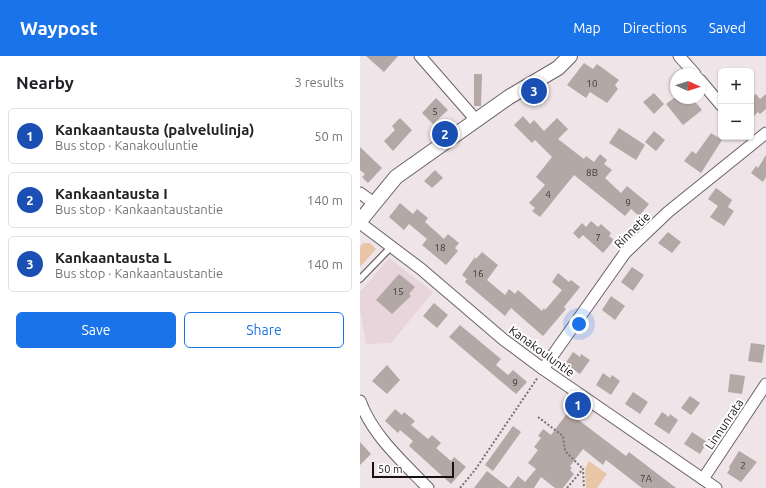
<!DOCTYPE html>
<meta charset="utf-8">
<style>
body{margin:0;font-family:Ubuntu,sans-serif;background:#f2f2f2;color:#202124}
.controls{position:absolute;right:12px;top:12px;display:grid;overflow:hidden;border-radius:6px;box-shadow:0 1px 3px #0004}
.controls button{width:36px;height:36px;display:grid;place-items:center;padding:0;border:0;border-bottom:1px solid #e0e0e0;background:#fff;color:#202124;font:20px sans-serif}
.compass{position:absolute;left:310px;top:12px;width:36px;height:36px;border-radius:50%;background:#fff;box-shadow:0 1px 3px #0004;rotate:93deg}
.scale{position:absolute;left:12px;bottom:10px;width:82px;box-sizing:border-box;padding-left:4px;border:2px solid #161214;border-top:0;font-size:11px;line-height:14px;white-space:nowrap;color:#161214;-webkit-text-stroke:3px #fff;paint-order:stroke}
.you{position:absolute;left:219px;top:268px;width:14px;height:14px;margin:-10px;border:3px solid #fff;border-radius:50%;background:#1a73e8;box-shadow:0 0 0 6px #1a73e833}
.badge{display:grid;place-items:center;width:26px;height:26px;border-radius:50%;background:#1a73e8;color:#fff;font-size:13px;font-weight:700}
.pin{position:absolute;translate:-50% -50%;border:2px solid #fff;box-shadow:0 1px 4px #0006}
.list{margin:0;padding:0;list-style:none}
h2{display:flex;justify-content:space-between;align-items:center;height:52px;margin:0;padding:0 16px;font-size:17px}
h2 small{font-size:13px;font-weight:400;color:#757577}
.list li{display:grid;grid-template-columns:26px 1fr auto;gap:12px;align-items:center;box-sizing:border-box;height:56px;margin:0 8px 8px;padding:0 8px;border:1px solid #e0e0e0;border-radius:6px}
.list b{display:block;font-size:15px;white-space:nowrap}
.list p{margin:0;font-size:13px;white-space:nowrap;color:#757577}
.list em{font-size:13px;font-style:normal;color:#757577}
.actions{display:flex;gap:8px;padding:12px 16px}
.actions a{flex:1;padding:9px 0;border:1px solid #1a73e8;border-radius:6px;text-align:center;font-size:14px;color:#1a73e8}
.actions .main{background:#1a73e8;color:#fff}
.map{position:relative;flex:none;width:406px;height:432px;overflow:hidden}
header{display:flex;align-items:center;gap:24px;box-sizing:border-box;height:56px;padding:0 20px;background:#1a73e8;color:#fff}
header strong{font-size:19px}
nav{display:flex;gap:22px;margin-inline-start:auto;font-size:14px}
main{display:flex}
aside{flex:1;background:#fff}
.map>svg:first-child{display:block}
</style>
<header>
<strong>Waypost</strong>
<nav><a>Map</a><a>Directions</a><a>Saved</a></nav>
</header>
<main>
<aside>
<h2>Nearby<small>3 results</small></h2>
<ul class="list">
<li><span class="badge" style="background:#1a4fb4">1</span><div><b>Kankaantausta (palvelulinja)</b><p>Bus stop · Kanakouluntie</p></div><em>50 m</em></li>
<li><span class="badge" style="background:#1a4fb4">2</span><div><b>Kankaantausta I</b><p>Bus stop · Kankaantaustantie</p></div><em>140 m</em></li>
<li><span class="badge" style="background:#1a4fb4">3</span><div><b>Kankaantausta L</b><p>Bus stop · Kankaantaustantie</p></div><em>140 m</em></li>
</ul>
<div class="actions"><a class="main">Save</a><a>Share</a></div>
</aside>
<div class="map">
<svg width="406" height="432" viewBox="0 0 406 432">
<rect width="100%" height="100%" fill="#efe4e8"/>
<polygon fill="#e8d5db" points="29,202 73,236 31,287 6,288 0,255 0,236"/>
<g fill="#e9c6a6">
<polygon points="3,187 10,187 16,193 0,211 0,191"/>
<polygon points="229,405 247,418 237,432 226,432 225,413"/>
</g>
<g fill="#b4a8a6">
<polygon points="6,0 38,0 24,16"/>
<polygon points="224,7 233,13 237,8 259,24 255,29 258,33 247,47 230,36 226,42 207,29"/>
<polygon points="114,18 122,18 121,50 114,50"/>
<polygon points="294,37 304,48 294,58 283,46"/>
<polygon points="396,38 400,43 406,38 406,53 400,58 398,56 391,63 391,42"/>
<polygon points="76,42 88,54 73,68 62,57"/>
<polygon points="314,42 332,42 342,54 323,69 306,48"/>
<polygon points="163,60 170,68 174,64 184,75 197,62 208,73 198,83 224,103 226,100 234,106 240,98 247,104 244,108 252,114 245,122 261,137 267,130 289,148 279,160 271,153 265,160 214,119 180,161 172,155 175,152 169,147 185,129 176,121 192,101 175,84 172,87 154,69"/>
<polygon points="40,62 52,74 33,95 24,85 35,74 32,70"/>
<polygon points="259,72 285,89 276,104 249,87"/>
<polygon points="294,75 305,84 296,95 285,86"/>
<polygon points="351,77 362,84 341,117 324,105 332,95 336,98"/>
<polygon points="0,91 22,112 8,127 2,121 5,118 0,114"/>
<polygon points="406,99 406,121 403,126 391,117 396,110 398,112"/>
<polygon points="75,114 83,122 72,132 64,125"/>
<polygon points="356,132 372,144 368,151 374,155 364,170 350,161 358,150 348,143"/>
<polygon points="40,147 53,158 57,153 68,162 65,166 84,183 88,178 99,187 95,192 98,195 86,209 62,189 67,183 49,168 44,174 29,161"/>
<polygon points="231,165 238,171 241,168 251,177 249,180 254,184 243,197 223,179 219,183 213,177 222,167 226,171"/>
<polygon points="308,176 321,186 312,197 298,187"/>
<polygon points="122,196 138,209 127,224 145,239 149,233 155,238 158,234 182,255 184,252 185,254 202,234 192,226 198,217 209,226 211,224 220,231 204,251 206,253 183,280 151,252 145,260 105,226 107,223 102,219 115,201 116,203"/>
<polygon points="272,211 284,219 273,235 261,226"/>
<polygon points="39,218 55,231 49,238 51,240 32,258 16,244"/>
<polygon points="251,240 265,250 255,264 242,254"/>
<polygon points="74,247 88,259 77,272 63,260"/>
<polygon points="100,269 141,303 136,309 148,319 153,314 167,326 156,338 89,281"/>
<polygon points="391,287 405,289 402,307 388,305"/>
<polygon points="213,296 220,301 221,298 230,304 220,318 205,308"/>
<polygon points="27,309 40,324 27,338 12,325"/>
<polygon points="243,317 250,322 252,319 260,325 251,339 236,329"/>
<polygon points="370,318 385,320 382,338 368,336"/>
<polygon points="273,336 288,346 280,358 265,348"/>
<polygon points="330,340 340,347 331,359 321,352"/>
<polygon points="35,353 42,359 44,356 55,365 51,369 68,383 72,379 81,387 76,392 91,405 94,401 106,411 91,428 49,390 53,385 40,374 38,377 25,365"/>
<polygon points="208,356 266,400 269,396 316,432 282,432 246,404 243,409 223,393 210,410 212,412 210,414 214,418 203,432 195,432 181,421 174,432 114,432 127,415 149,432 158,420 165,426 176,413 168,407 178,394 174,391 181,382 178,380 183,373 191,379"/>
<polygon points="302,356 309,361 310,358 318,364 309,378 294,368"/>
<polygon points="153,370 161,376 133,415 125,409"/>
<polygon points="332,376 347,386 340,398 324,388"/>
<polygon points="0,386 11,398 0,409"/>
<polygon points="379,395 397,406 381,426 367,417 370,413 369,411"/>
</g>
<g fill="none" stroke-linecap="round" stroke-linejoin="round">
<g stroke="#6b6165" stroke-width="8">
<polyline id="service" points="0,223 31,191"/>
</g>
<g stroke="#6b6165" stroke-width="13">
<g id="minor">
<polyline points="60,0 116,64"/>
<polyline points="319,0 335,18"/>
<polyline points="340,24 361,49"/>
<polyline points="0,137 14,147"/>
<polyline points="0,167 61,213 144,284 183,313 356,432"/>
<polyline points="183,313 265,197 308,156 406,77"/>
<path d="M0,345C13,380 42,405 68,432"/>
<polyline points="343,423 406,328"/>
</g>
</g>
<g stroke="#6b6165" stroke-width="16">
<polyline id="tertiary" points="0,165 36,121 149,41 198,12 210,0"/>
</g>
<g stroke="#787174" stroke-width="2" stroke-dasharray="2 2" stroke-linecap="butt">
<polyline points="178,361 203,380 205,395 223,413"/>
<polyline points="100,432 115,414 178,321"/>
<polyline points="207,432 223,413 224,432"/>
</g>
<use href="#service" stroke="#fff" stroke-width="5.5"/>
<use href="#minor" stroke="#fff" stroke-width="11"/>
<use href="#tertiary" stroke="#fff" stroke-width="14"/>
</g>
<g text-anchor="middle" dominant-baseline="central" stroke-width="4" stroke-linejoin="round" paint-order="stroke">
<g font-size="10" fill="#3e3838">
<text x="232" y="27">10</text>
<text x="75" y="55">5</text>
<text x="232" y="116">8B</text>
<text x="188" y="138">4</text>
<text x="268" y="146">9</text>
<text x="238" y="181">7</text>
<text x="80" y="191">18</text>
<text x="118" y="217">16</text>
<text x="38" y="235">15</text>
<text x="155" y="326">9</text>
<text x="383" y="409">2</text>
<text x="286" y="422">7A</text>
</g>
<g font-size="12" fill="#161214" stroke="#fff">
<text transform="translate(272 174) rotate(-45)">Rinnetie</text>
<text transform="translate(182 295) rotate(36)">Kanakouluntie</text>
<text transform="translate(364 368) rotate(-56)">Linnunrata</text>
</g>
</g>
</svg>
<div class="controls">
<button>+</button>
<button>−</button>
</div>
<svg class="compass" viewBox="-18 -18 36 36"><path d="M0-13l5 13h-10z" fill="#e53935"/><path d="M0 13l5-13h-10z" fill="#757577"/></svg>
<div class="scale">50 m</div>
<div class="you"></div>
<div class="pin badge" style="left:218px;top:349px;background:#1a4fb4">1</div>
<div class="pin badge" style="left:85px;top:78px;background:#1a4fb4">2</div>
<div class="pin badge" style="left:174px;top:35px;background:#1a4fb4">3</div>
</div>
</main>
